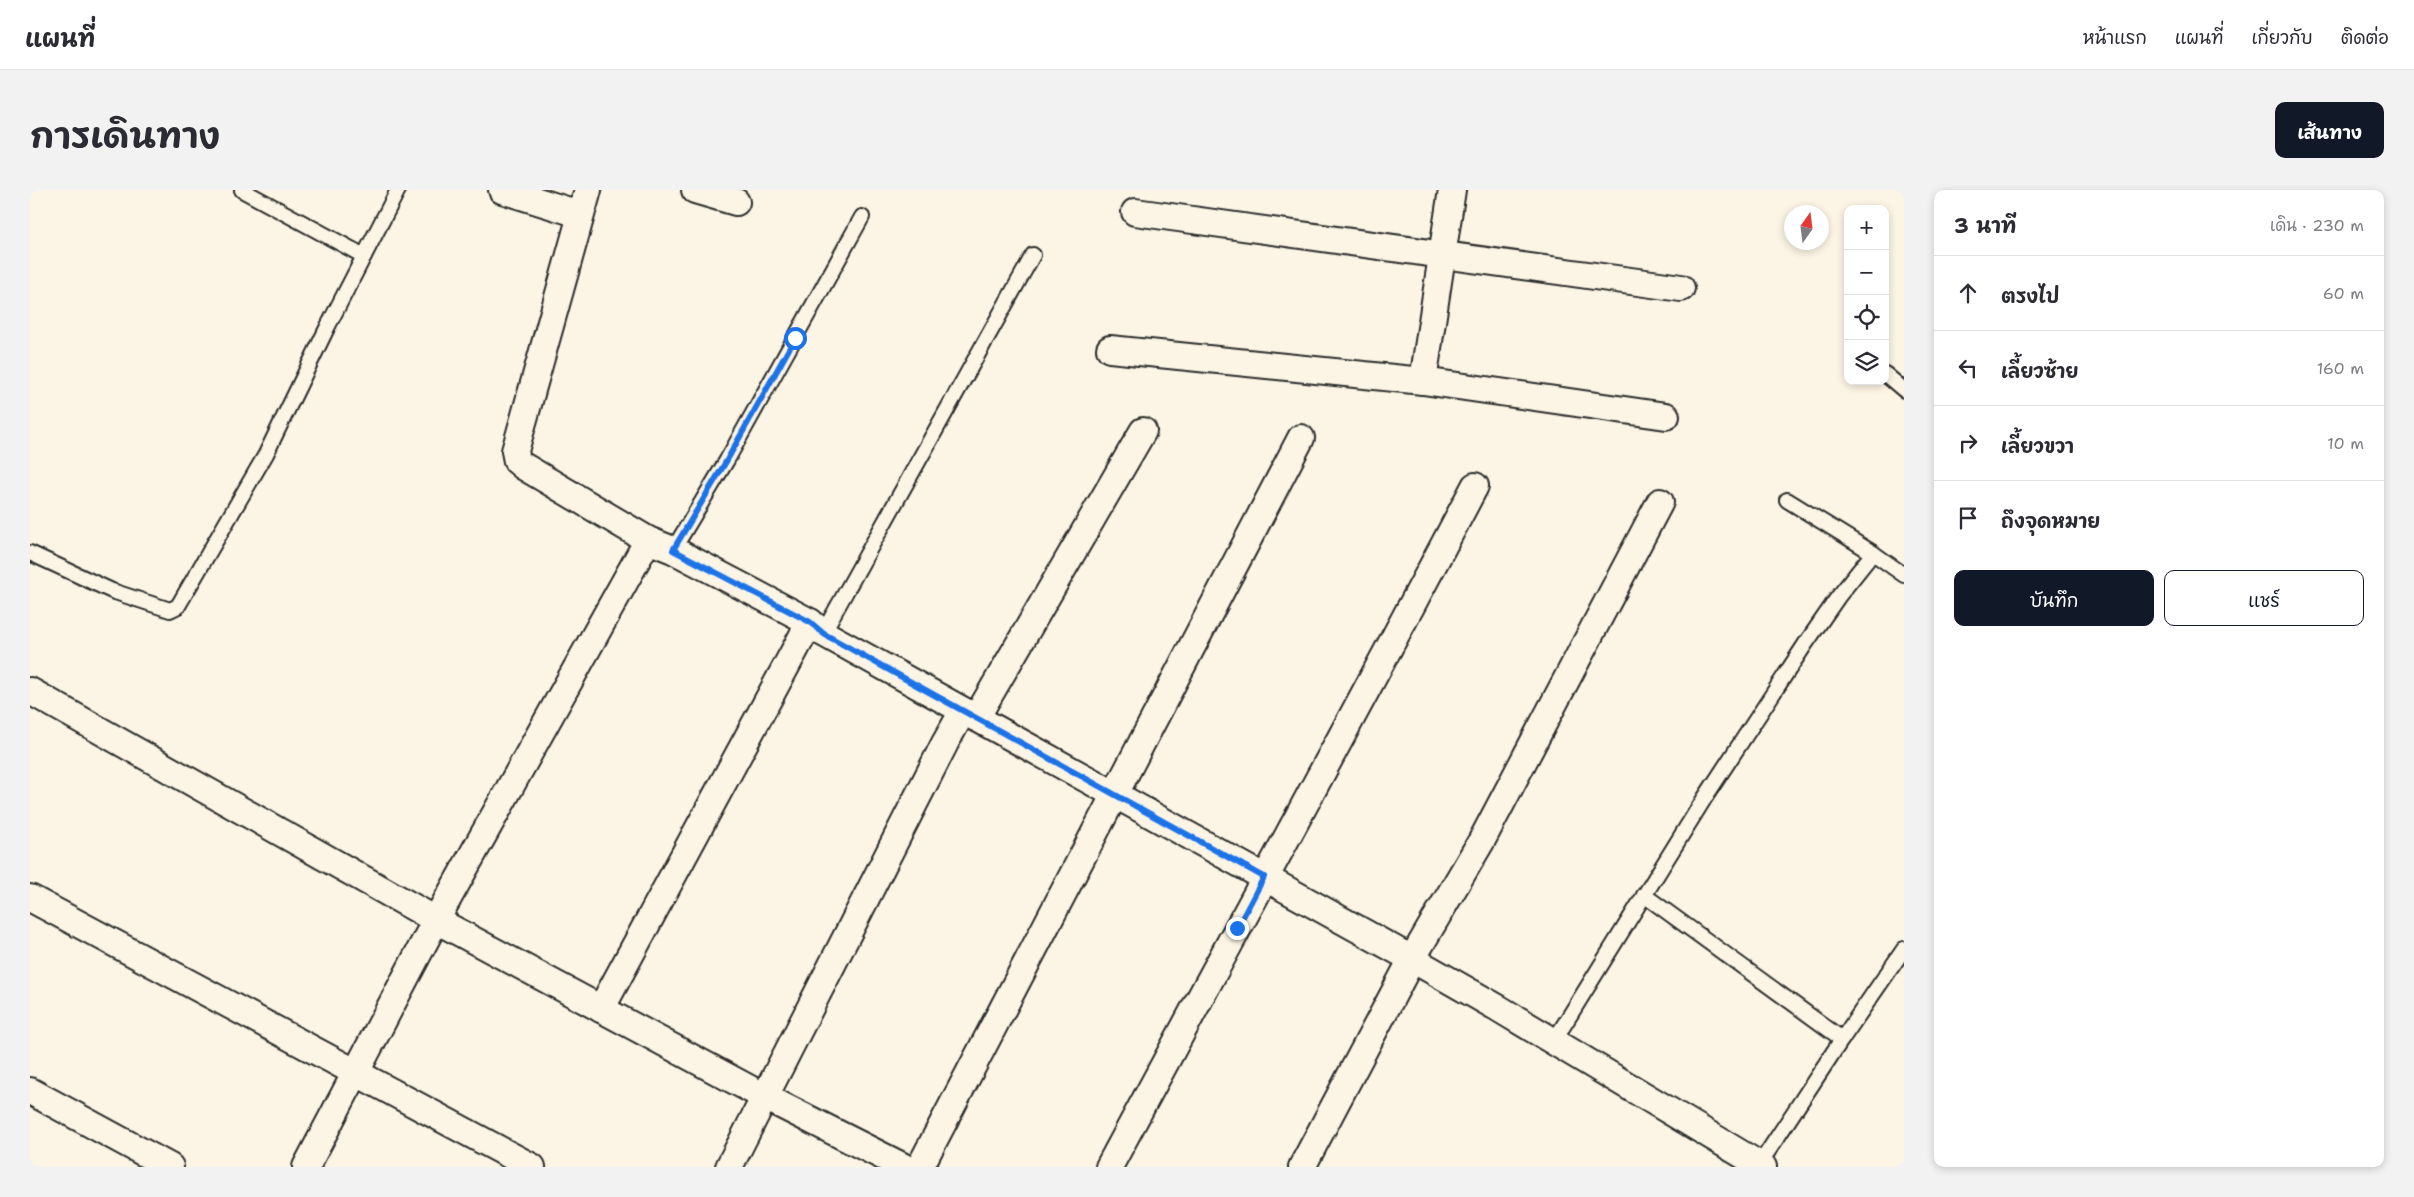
<!DOCTYPE html>
<html lang="th">
<meta charset="utf-8">
<style>
body{margin:0;font-family:"Shantell Sans","Playpen Sans Thai",sans-serif;background:#f2f2f3;color:#2b2b33}
.controls{position:absolute;right:15px;top:15px;display:grid;overflow:hidden;border-radius:10px;box-shadow:0 2px 8px #0003}
.controls button{width:45px;height:45px;display:grid;place-items:center;padding:0;border:0;border-bottom:1px solid #e1e1e2;background:#fff;color:#2b2b33;font:25px sans-serif}
.compass{position:absolute;left:1754px;top:15px;width:45px;height:45px;border-radius:50%;background:#fff;box-shadow:0 2px 8px #0003;rotate:14deg}
.stop{position:absolute;width:15px;height:15px;margin:-11px;border:4px solid #1a73e8;border-radius:50%;background:#fff}
.stop.end{background:#1a73e8;border-color:#fff;box-shadow:0 1px 5px #0008}
.list{margin:0;padding:0;list-style:none}
h2{display:flex;justify-content:space-between;align-items:center;height:65px;margin:0;padding:0 20px;font-size:21px}
h2 small{font-size:16px;font-weight:400;color:#7c7c81}
.list li{display:grid;grid-template-columns:32px 1fr auto;gap:15px;align-items:center;box-sizing:border-box;height:75px;padding:0 20px;border-top:1px solid #e1e1e2}
.list b{display:block;font-size:19px;white-space:nowrap}
.list em{font-size:16px;font-style:normal;color:#7c7c81}
.actions{display:flex;gap:10px;padding:15px 20px}
.actions a{flex:1;padding:11px 0;border:1px solid #111827;border-radius:10px;text-align:center;font-size:18px;color:#111827}
.actions .main{background:#111827;color:#fff}
.icon{flex:none;width:28px;height:28px;fill:none;stroke:currentColor;stroke-width:2;stroke-linecap:round;stroke-linejoin:round}
.map{position:relative;flex:none;width:1874px;height:977px;overflow:hidden;border-radius:10px}
header{display:flex;align-items:center;gap:30px;box-sizing:border-box;height:70px;padding:0 25px;background:#fff;border-bottom:1px solid #e1e1e2}
header strong{font-size:24px}
nav{display:flex;gap:28px;margin-inline-start:auto;font-size:18px}
.intro{display:flex;align-items:center;justify-content:space-between;box-sizing:border-box;height:120px;padding:0 30px}
h1{margin:0;font-size:35px}
.button{padding:12px 22px;border-radius:10px;background:#111827;color:#fff;font-size:18px;font-weight:700}
main{display:flex;gap:30px;padding:0 30px}
aside{flex:1;background:#fff;border-radius:10px;box-shadow:0 2px 8px #0003}
.map>svg:first-child{display:block}
</style>
<header>
<strong>แผนที่</strong>
<nav><a>หน้าแรก</a><a>แผนที่</a><a>เกี่ยวกับ</a><a>ติดต่อ</a></nav>
</header>
<div class="intro"><h1>การเดินทาง</h1><a class="button">เส้นทาง</a></div>
<main>
<div class="map">
<svg width="1874" height="977" viewBox="0 0 1874 977">
<rect width="100%" height="100%" fill="#fcf5e5"/>
<filter id="ink" filterUnits="userSpaceOnUse"><feTurbulence type="fractalNoise" baseFrequency=".02" numOctaves="2"/><feDisplacementMap in="SourceGraphic" scale="10" xChannelSelector="R" yChannelSelector="G"/><feConvolveMatrix kernelMatrix="1 2 1 2 8 2 1 2 1" color-interpolation-filters="sRGB"/></filter>
<g filter="url(#ink)">
<g fill="none" stroke-linecap="round" stroke-linejoin="round">
<g stroke="#2b2b2b" stroke-width="18">
<g id="lane">
<polyline points="212,0 334,66"/>
<polyline points="1855,184 1874,200"/>
<polyline points="1757,310 1843,363"/>
<polyline points="643,360 697,270 832,27"/>
<polyline points="0,363 82,401 140,420 148,416 236,264 298,136 368,0"/>
<polyline points="793,443 1003,65"/>
<polyline points="1614,705 1812,849 1729,975"/>
<polyline points="1812,849 1874,759"/>
<polyline points="1524,851 1674,609 1776,453 1808,407 1843,363 1874,385"/>
</g>
</g>
<g stroke="#2b2b2b" stroke-width="30">
<g id="street">
<polyline points="472,0 549,24"/>
<polyline points="558,0 485,261 487,271 493,276 618,350 643,360 780,432 793,443 1382,769 1468,818 1733,977"/>
<polyline points="665,0 706,12"/>
<polyline points="1105,22 1651,98"/>
<polyline points="1080,159 1393,191 1636,226"/>
<polyline points="1393,191 1422,0"/>
<polyline points="0,501 406,730 735,907 874,977"/>
<polyline points="946,528 1113,241"/>
<polyline points="0,708 502,977"/>
<polyline points="571,819 780,432"/>
<polyline points="0,901 140,977"/>
<polyline points="276,977 406,730 618,350"/>
<polyline points="699,977 915,553 933,521"/>
<path d="M890,977C1016,733 1145,491 1271,248"/>
<path d="M1079,977C1201,750 1325,524 1445,296"/>
<polyline points="1272,977 1382,769 1452,650 1630,312"/>
</g>
</g>
<use href="#lane" stroke="#fcf5e5" stroke-width="14"/>
<use href="#street" stroke="#fcf5e5" stroke-width="26"/>
</g>
</g>
<g fill="none" stroke-linecap="round" stroke-linejoin="round" filter="url(#ink)">
<polyline stroke="#1a73e8" stroke-width="6" points="765,148 697,270 643,360 780,432 794,444 1234,687 1207,738"/>
</g>
</svg>
<div class="controls">
<button>+</button>
<button>−</button>
<button><svg class="icon" aria-label="locate" viewBox="0 0 24 24"><circle cx="12" cy="12" r="6"/><path d="M12 2v4M12 18v4M2 12h4M18 12h4"/></svg></button>
<button><svg class="icon" aria-label="layers" viewBox="0 0 24 24"><path d="M12 4l9 5-9 5-9-5zM3 14l9 5 9-5"/></svg></button>
</div>
<svg class="compass" viewBox="-18 -18 36 36"><path d="M0-13l5 13h-10z" fill="#e53935"/><path d="M0 13l5-13h-10z" fill="#7c7c81"/></svg>
<div class="stop" style="left:765px;top:148px"></div>
<div class="stop end" style="left:1207px;top:738px"></div>
</div>
<aside>
<h2>3 นาที<small>เดิน · 230 m</small></h2>
<ul class="list">
<li><svg class="icon" aria-label="ahead" viewBox="0 0 24 24"><path d="M12 20V5M6 11l6-6 6 6"/></svg><div><b>ตรงไป</b></div><em>60 m</em></li>
<li><svg class="icon" aria-label="left" viewBox="0 0 24 24"><path d="M17 20v-9H6M10 6l-5 5 5 5"/></svg><div><b>เลี้ยวซ้าย</b></div><em>160 m</em></li>
<li><svg class="icon" aria-label="right" viewBox="0 0 24 24"><path d="M7 20v-9h11M14 6l5 5-5 5"/></svg><div><b>เลี้ยวขวา</b></div><em>10 m</em></li>
<li><svg class="icon" aria-label="arrive" viewBox="0 0 24 24"><path d="M6 21V4h12l-3 4 3 4H6"/></svg><div><b>ถึงจุดหมาย</b></div></li>
</ul>
<div class="actions"><a class="main">บันทึก</a><a>แชร์</a></div>
</aside>
</main>
